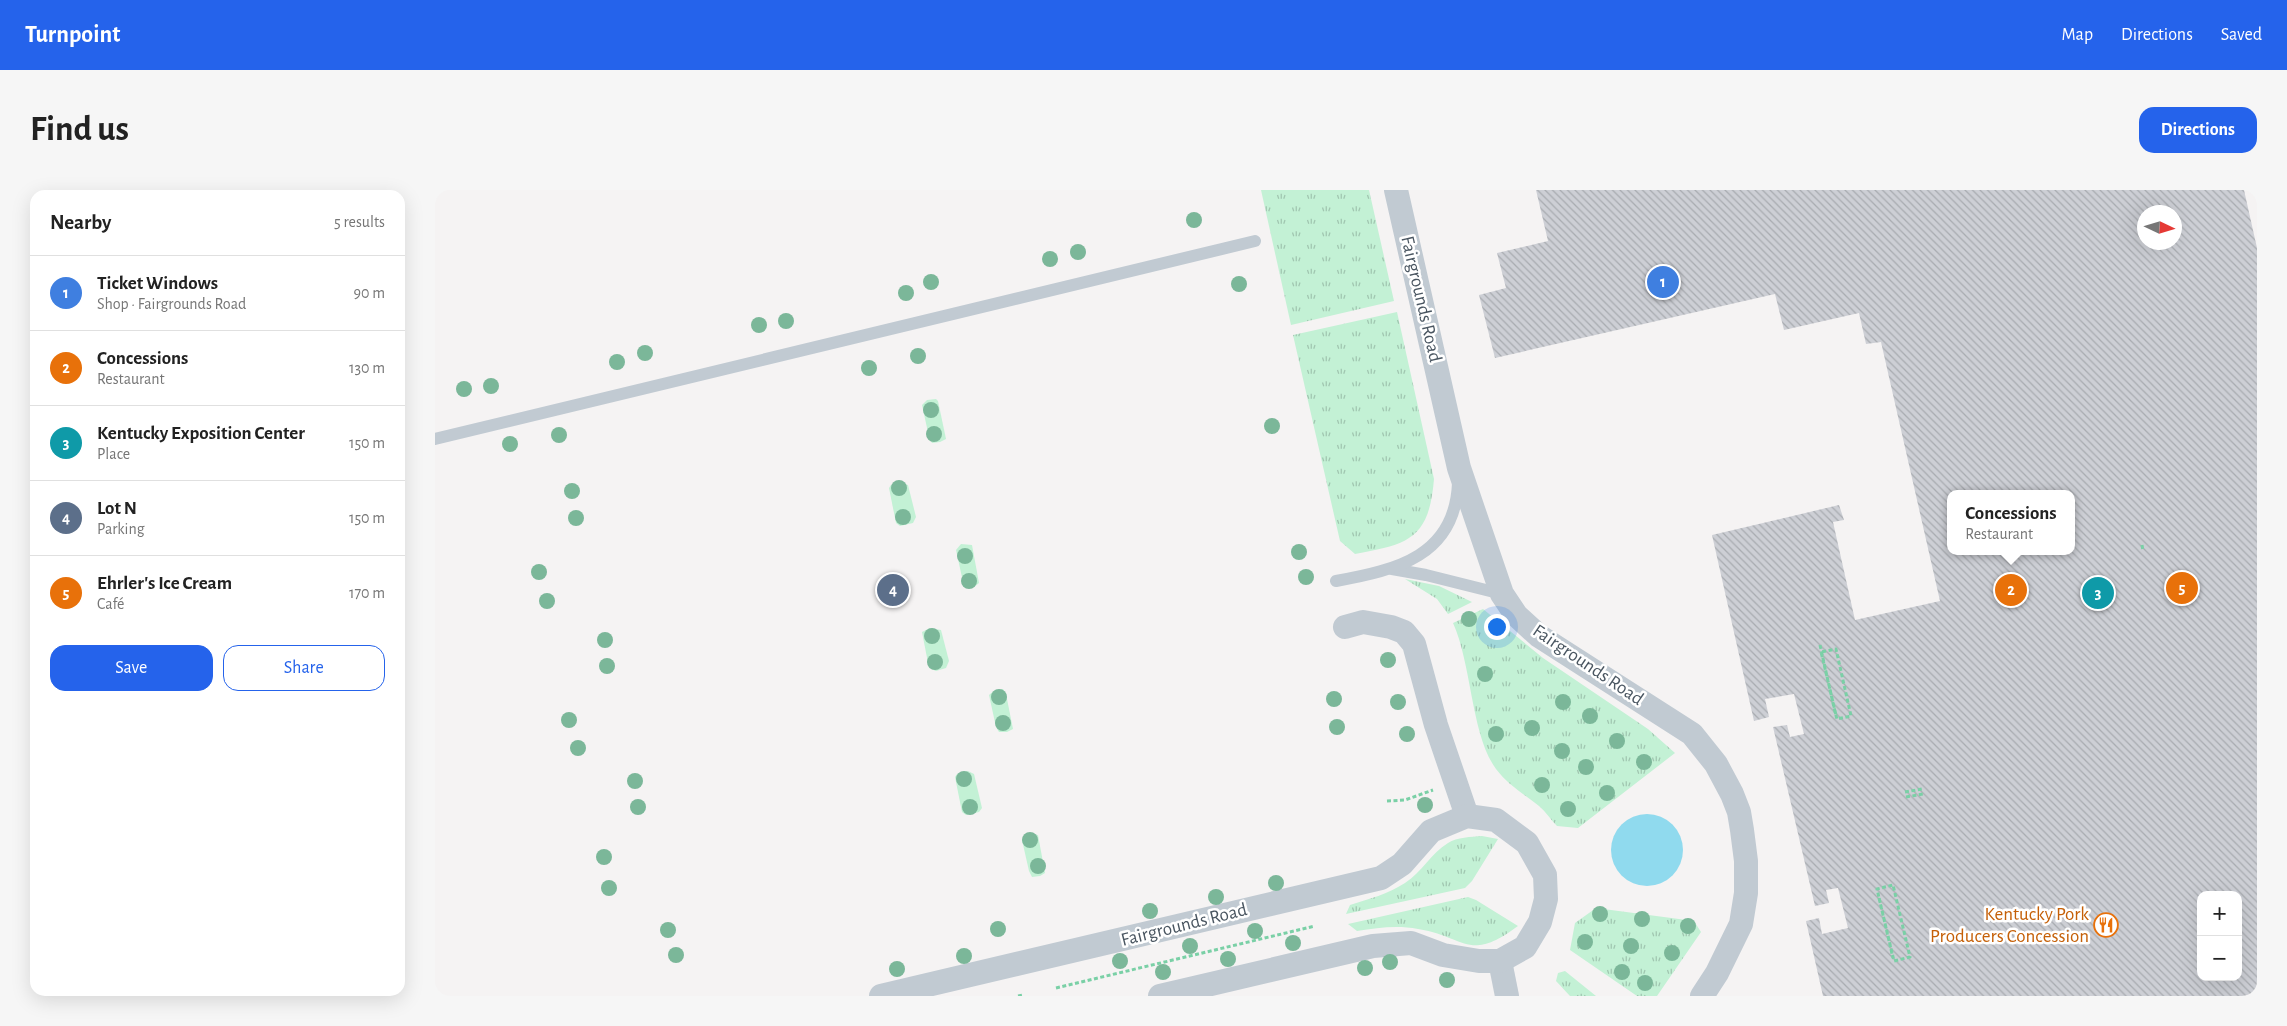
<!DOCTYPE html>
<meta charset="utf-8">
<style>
body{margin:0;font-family:"Alegreya Sans",sans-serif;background:#f6f6f6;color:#222}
.controls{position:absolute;right:15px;bottom:15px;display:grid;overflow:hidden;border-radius:10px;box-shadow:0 5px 20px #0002}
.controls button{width:45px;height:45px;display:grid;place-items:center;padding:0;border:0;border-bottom:1px solid #e0e0e0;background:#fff;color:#222;font:25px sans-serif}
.compass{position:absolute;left:1702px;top:15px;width:45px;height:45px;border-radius:50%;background:#fff;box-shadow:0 5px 20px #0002;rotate:94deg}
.you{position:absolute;left:1061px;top:436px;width:18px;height:18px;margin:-12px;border:4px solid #fff;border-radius:50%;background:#1a73e8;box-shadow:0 0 0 8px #1a73e833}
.badge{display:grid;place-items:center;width:32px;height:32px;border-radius:50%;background:#2563eb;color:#fff;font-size:16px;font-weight:700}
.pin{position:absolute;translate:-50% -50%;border:2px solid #fff;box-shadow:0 1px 5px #0006}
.popup{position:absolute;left:1512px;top:300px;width:128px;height:65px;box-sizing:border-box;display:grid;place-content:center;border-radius:10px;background:#fff;filter:drop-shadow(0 1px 4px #0005);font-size:16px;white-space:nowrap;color:#767676}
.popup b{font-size:19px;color:#222}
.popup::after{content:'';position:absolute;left:50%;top:100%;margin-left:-10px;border:10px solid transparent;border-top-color:#fff}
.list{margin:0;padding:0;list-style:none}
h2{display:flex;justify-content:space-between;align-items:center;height:65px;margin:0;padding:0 20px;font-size:21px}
h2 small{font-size:16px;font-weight:400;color:#767676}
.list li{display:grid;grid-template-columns:32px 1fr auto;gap:15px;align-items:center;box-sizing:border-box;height:75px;padding:0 20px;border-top:1px solid #e0e0e0}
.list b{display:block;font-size:19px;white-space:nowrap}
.list p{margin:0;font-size:16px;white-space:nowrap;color:#767676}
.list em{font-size:16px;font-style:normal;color:#767676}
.actions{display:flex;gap:10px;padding:15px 20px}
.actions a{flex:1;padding:11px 0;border:1px solid #2563eb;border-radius:15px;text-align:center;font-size:18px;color:#2563eb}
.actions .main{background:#2563eb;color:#fff}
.map{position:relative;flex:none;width:1822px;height:806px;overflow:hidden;border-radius:15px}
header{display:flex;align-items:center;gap:30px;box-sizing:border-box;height:70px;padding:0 25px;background:#2563eb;color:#fff}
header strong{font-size:24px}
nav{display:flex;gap:28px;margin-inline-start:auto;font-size:18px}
.intro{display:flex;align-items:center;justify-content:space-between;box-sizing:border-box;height:120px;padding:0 30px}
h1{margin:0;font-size:35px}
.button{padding:12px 22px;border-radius:15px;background:#2563eb;color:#fff;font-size:18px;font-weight:700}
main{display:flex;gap:30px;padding:0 30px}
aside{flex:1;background:#fff;border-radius:15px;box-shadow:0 5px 20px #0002}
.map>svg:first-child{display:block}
</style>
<header>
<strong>Turnpoint</strong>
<nav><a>Map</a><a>Directions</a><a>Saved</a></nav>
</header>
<div class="intro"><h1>Find us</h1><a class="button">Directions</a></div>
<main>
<aside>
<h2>Nearby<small>5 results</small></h2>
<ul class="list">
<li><span class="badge" style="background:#3f7fe0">1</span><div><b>Ticket Windows</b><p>Shop · Fairgrounds Road</p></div><em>90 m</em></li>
<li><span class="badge" style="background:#e8710a">2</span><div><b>Concessions</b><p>Restaurant</p></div><em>130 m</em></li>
<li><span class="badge" style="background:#0f9aa8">3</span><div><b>Kentucky Exposition Center</b><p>Place</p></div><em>150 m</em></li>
<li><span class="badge" style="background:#5c6f8a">4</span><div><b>Lot N</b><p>Parking</p></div><em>150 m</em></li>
<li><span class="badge" style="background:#e8710a">5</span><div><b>Ehrler's Ice Cream</b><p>Café</p></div><em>170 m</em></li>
</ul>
<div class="actions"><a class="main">Save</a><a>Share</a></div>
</aside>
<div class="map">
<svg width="1822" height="806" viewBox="0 0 1822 806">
<defs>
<pattern id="grass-tufts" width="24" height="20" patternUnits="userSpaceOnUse" patternTransform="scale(1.25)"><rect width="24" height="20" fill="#c3f1d5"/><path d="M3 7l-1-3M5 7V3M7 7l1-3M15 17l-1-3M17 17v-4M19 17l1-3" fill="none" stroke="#a0c6b0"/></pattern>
<pattern id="building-back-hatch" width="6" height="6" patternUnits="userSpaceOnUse" patternTransform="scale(1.25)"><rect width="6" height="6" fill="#cdcfd5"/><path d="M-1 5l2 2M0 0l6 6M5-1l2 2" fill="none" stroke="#a8abb0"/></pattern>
</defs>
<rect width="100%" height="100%" fill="#f5f3f3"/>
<g fill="url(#grass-tufts)">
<polygon points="826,0 934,0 959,111 856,135"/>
<path d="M962,122L999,289C994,349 974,354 920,364L905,351L858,145Z"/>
<polygon points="970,389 1004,396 1037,412 1013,424 1002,409"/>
<path d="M1048,419L1108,468L1213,539L1240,563L1143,638L1122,636C1116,630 1111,622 1104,616C1089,604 1073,595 1061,579C1036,545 1037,475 1018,433Z"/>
<path d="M1047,646L1063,649L1037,691L1030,698L911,724L915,715C934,709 953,704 970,693C987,682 996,663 1013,653C1022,647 1036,647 1047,646Z"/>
<path d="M1033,707L1041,710L1083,736C1033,773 1032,747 983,739C961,735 943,738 922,741L913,734Z"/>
<polygon points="1161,718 1259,731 1266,742 1222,806 1202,806 1135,760 1140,733"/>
<polygon points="1130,781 1161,806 1135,806 1121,791 1123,783"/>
</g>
<g fill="#c3f1d5">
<polygon points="501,209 503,211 511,249 505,252 497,253 494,247 487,215 492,210"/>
<polygon points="466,293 473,295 481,327 478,333 465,336 461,333 454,298 456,295"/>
<polygon points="526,354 537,355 544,393 539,397 531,397 528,392 521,360"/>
<polygon points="495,438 506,440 514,471 511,478 501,481 494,478 487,442"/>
<polygon points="568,499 571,504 578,539 572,542 564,542 561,537 554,505 560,500"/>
<polygon points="533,581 539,584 547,618 544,622 531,625 527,622 520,587 522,584"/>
<polygon points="592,644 603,645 610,683 605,686 597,687 594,681 587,650"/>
</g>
<circle fill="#90daee" cx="1212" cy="660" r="36"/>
<path fill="url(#building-back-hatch)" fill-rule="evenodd" d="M1101,0H1809L1822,58V806H1388L1371,731L1384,728L1387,744L1413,738L1403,698L1391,700L1394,713L1380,716L1338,537L1352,535L1355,547L1369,544L1359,504L1330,509L1334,527L1319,531L1277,345L1404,315L1409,330L1398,332L1420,430L1505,411L1446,152L1431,154L1424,123L1349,140L1340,104L1060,168L1044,105L1071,98L1062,63L1113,51ZM1710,22H1740V52H1710ZM1516,304H1636V361H1516ZM1766,705H1803V787H1766Z"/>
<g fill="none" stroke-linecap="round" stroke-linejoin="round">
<g stroke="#7ad0a6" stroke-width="3" stroke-dasharray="4 2.5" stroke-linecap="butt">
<polyline points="1707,355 1708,361"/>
<polyline points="1385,455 1400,522 1402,529 1416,526 1401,459 1386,462 1388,470 1401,525"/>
<polyline points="1470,602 1487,599"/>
<polyline points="1471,607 1488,604"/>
<polyline points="952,611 970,610 998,600"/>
<polyline points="1444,708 1459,771 1475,767 1458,695 1442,699 1458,768"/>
<polyline points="621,798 880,736"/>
<polyline points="583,806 589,805"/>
</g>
<g stroke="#c1cad2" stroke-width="12">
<polyline points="0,249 820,51"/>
<polyline points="957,379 991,385 1067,404"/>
<path d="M901,391C962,380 1020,366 1023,293"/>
</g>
<g stroke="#c1cad2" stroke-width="24">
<polyline points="961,0 1024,278 1067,404 1081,425 1104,446 1257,544 1281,574 1297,604 1304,622 1307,640 1311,671 1311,703 1306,734 1282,783 1267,806"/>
<polyline points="910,437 928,432 956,437 969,442 979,454 1001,535 1032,626"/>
<polyline points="1065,771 1072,806"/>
<polyline points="446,806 946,688 967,674 996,641 1032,626 1061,630 1092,653 1110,685 1111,709 1105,732 1090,757 1065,771 1044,771 1008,765 976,753 938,756 725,806"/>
</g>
</g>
<g fill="#7bb799">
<circle cx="759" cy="30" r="8"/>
<circle cx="643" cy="62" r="8"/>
<circle cx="615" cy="69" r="8"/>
<circle cx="496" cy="92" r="8"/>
<circle cx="804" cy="94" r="8"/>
<circle cx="471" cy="103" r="8"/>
<circle cx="351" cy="131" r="8"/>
<circle cx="324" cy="135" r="8"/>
<circle cx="210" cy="163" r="8"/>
<circle cx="483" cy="166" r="8"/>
<circle cx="182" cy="172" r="8"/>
<circle cx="434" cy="178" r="8"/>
<circle cx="56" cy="196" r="8"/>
<circle cx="29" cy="199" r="8"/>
<circle cx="496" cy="220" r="8"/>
<circle cx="837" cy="236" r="8"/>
<circle cx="499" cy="244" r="8"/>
<circle cx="124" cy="245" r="8"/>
<circle cx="75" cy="254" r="8"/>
<circle cx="464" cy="298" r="8"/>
<circle cx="137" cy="301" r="8"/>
<circle cx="468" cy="327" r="8"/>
<circle cx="141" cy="328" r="8"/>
<circle cx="864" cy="362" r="8"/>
<circle cx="530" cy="366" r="8"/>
<circle cx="104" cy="382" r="8"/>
<circle cx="871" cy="387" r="8"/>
<circle cx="534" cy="391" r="8"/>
<circle cx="112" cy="411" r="8"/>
<circle cx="1034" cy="429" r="8"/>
<circle cx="497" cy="446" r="8"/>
<circle cx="170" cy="450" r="8"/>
<circle cx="953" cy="470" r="8"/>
<circle cx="500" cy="472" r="8"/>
<circle cx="172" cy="476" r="8"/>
<circle cx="1050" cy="484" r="8"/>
<circle cx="564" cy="507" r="8"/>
<circle cx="899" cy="509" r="8"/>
<circle cx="963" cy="512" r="8"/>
<circle cx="1128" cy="512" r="8"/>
<circle cx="1155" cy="526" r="8"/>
<circle cx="134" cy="530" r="8"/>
<circle cx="568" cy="533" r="8"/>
<circle cx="902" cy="537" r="8"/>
<circle cx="1097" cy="538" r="8"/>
<circle cx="972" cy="544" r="8"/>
<circle cx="1061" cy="544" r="8"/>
<circle cx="1182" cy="551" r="8"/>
<circle cx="143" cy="558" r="8"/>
<circle cx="1127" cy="561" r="8"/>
<circle cx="1209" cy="572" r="8"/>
<circle cx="1151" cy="577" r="8"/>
<circle cx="529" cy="589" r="8"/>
<circle cx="200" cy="591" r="8"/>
<circle cx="1107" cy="595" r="8"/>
<circle cx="1172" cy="603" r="8"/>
<circle cx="990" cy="615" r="8"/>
<circle cx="203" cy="617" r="8"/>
<circle cx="535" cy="617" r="8"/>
<circle cx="1133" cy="619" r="8"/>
<circle cx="595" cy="650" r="8"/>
<circle cx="169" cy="667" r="8"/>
<circle cx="603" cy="676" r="8"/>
<circle cx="841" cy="693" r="8"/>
<circle cx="174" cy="698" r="8"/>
<circle cx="781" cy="707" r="8"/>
<circle cx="715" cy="721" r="8"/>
<circle cx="1165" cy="724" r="8"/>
<circle cx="1207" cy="729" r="8"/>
<circle cx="1253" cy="736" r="8"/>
<circle cx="563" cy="739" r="8"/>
<circle cx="233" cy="740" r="8"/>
<circle cx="820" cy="741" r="8"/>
<circle cx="1150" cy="752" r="8"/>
<circle cx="858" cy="753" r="8"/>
<circle cx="755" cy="756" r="8"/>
<circle cx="1196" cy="756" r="8"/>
<circle cx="1237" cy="763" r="8"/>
<circle cx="241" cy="765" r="8"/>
<circle cx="529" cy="766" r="8"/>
<circle cx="793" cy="769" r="8"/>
<circle cx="685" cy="771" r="8"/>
<circle cx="955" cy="772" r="8"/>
<circle cx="930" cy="778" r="8"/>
<circle cx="462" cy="779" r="8"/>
<circle cx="728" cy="782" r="8"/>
<circle cx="1187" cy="782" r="8"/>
<circle cx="1012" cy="790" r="8"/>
<circle cx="1210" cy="793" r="8"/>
</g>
<defs>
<g id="restaurant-ring" transform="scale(1.25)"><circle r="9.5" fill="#fff" stroke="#e8710a" stroke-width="1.5"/><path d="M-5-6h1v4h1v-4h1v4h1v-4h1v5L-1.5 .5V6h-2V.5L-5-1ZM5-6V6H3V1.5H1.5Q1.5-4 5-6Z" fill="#e8710a"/></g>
</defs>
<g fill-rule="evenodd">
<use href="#restaurant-ring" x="1671" y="735"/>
</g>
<g text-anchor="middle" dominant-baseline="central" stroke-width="5" stroke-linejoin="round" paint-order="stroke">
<g font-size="19" fill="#4a5661" stroke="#fff">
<text transform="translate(986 109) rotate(77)">Fairgrounds Road</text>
<text transform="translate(1153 475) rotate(34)">Fairgrounds Road</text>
<text transform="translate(749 735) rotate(-14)">Fairgrounds Road</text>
</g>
<g font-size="19" fill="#c56008" stroke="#fff" text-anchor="end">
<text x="1654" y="724">Kentucky Pork<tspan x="1654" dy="22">Producers Concession</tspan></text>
</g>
</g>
</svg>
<div class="controls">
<button>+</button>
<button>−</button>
</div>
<svg class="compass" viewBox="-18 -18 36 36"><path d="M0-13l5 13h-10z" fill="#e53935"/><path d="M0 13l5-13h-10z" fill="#767676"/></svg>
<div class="you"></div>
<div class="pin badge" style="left:1228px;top:92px;background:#3f7fe0">1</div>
<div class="pin badge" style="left:1576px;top:400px;background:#e8710a">2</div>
<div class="popup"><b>Concessions</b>Restaurant</div>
<div class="pin badge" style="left:1663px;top:403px;background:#0f9aa8">3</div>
<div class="pin badge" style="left:458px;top:400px;background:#5c6f8a">4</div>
<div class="pin badge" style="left:1747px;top:398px;background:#e8710a">5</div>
</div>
</main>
